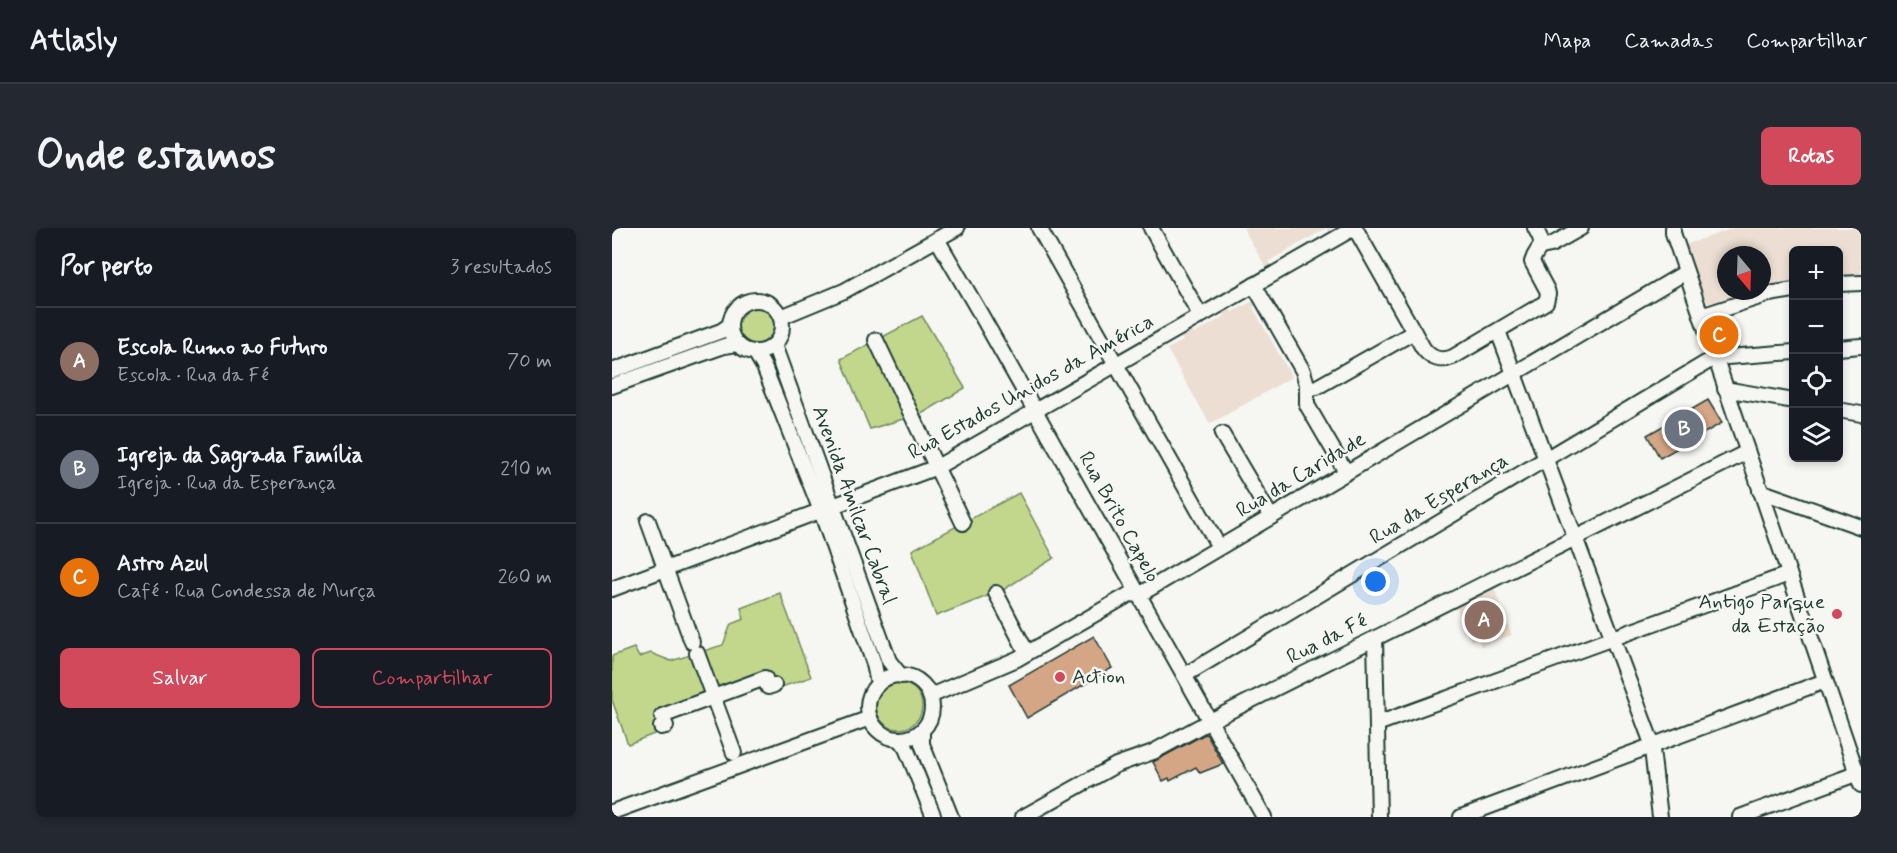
<!DOCTYPE html>
<html lang="pt">
<meta charset="utf-8">
<style>
body{margin:0;font-family:Mynerve,sans-serif;background:#242831;color:#f1f3f6}
.controls{position:absolute;right:18px;top:18px;display:grid;overflow:hidden;border-radius:9px;box-shadow:0 3px 9px #0003}
.controls button{width:54px;height:54px;display:grid;place-items:center;padding:0;border:0;border-bottom:2px solid #363941;background:#171b24;color:#f1f3f6;font:30px sans-serif}
.compass{position:absolute;left:1105px;top:18px;width:54px;height:54px;border-radius:50%;background:#171b24;box-shadow:0 3px 9px #0003;rotate:161deg}
.you{position:absolute;left:764px;top:354px;width:21px;height:21px;margin:-15px;border:4px solid #fff;border-radius:50%;background:#1a73e8;box-shadow:0 0 0 9px #1a73e833}
.badge{display:grid;place-items:center;width:39px;height:39px;border-radius:50%;background:#d1495b;color:#fff;font-size:20px;font-weight:700}
.pin{position:absolute;translate:-50% -50%;border:3px solid #fff;box-shadow:0 2px 6px #0006}
.list{margin:0;padding:0;list-style:none}
h2{display:flex;justify-content:space-between;align-items:center;height:78px;margin:0;padding:0 24px;font-size:26px}
h2 small{font-size:20px;font-weight:400;color:#9ea1a6}
.list li{display:grid;grid-template-columns:39px 1fr auto;gap:18px;align-items:center;box-sizing:border-box;height:108px;padding:0 24px;border-top:2px solid #363941}
.list b{display:block;font-size:22px;white-space:nowrap}
.list p{margin:0;font-size:20px;white-space:nowrap;color:#9ea1a6}
.list em{font-size:20px;font-style:normal;color:#9ea1a6}
.actions{display:flex;gap:12px;padding:18px 24px}
.actions a{flex:1;padding:14px 0;border:2px solid #d1495b;border-radius:9px;text-align:center;font-size:21px;color:#d1495b}
.actions .main{background:#d1495b;color:#fff}
.icon{flex:none;width:33px;height:33px;fill:none;stroke:currentColor;stroke-width:2;stroke-linecap:round;stroke-linejoin:round}
.map{position:relative;flex:none;width:1249px;height:589px;overflow:hidden;border-radius:9px}
header{display:flex;align-items:center;gap:36px;box-sizing:border-box;height:84px;padding:0 30px;background:#171b24;border-bottom:2px solid #363941}
header strong{font-size:28px}
nav{display:flex;gap:33px;margin-inline-start:auto;font-size:21px}
.intro{display:flex;align-items:center;justify-content:space-between;box-sizing:border-box;height:144px;padding:0 36px}
h1{margin:0;font-size:42px}
.button{padding:15px 27px;border-radius:9px;background:#d1495b;color:#fff;font-size:21px;font-weight:700}
main{display:flex;gap:36px;padding:0 36px}
aside{flex:1;background:#171b24;border-radius:9px;box-shadow:0 3px 9px #0003}
.map>svg:first-child{display:block}
</style>
<header>
<strong>Atlasly</strong>
<nav><a>Mapa</a><a>Camadas</a><a>Compartilhar</a></nav>
</header>
<div class="intro"><h1>Onde estamos</h1><a class="button">Rotas</a></div>
<main>
<aside>
<h2>Por perto<small>3 resultados</small></h2>
<ul class="list">
<li><span class="badge" style="background:#8d6e63">A</span><div><b>Escola Rumo ao Futuro</b><p>Escola · Rua da Fé</p></div><em>70 m</em></li>
<li><span class="badge" style="background:#6b7280">B</span><div><b>Igreja da Sagrada Família</b><p>Igreja · Rua da Esperança</p></div><em>210 m</em></li>
<li><span class="badge" style="background:#e8710a">C</span><div><b>Astro Azul</b><p>Café · Rua Condessa de Murça</p></div><em>260 m</em></li>
</ul>
<div class="actions"><a class="main">Salvar</a><a>Compartilhar</a></div>
</aside>
<div class="map">
<svg width="1249" height="589" viewBox="0 0 1249 589">
<rect width="100%" height="100%" fill="#f6f6f2"/>
<filter id="ink" filterUnits="userSpaceOnUse"><feTurbulence type="fractalNoise" baseFrequency=".0167" numOctaves="2"/><feDisplacementMap in="SourceGraphic" scale="12" xChannelSelector="R" yChannelSelector="G"/><feConvolveMatrix kernelMatrix="1 2 1 2 8 2 1 2 1" color-interpolation-filters="sRGB"/></filter>
<g filter="url(#ink)">
<g fill="#ecded2">
<polygon points="631,0 721,0 724,5 719,7 715,0 657,33 661,40 656,43"/>
<polygon points="1122,0 1249,0 1249,51 1227,51 1226,22 1182,22 1181,55 1150,62 1150,27 1114,27 1114,63 1147,63 1102,75 1097,75 1091,70 1073,17"/>
<polygon points="637,65 646,73 641,80 680,149 598,196 555,121 571,113 567,105 578,99 582,106 613,88 610,81 616,78 620,84 641,73"/>
<polygon points="881,357 900,407 869,418 866,410 859,413 843,376"/>
</g>
<g fill="#c3d78c" stroke="#718a60" stroke-width="1.5">
<circle cx="142" cy="97" r="20"/>
<polygon points="310,88 353,160 311,185 258,201 229,131"/>
<polygon points="407,265 442,330 391,362 324,388 300,322"/>
<polygon points="168,365 199,449 164,461 156,452 152,443 47,482 50,503 16,516 0,472 0,428 22,420 27,429 39,425 59,433 111,417 119,396 132,391 129,380"/>
<circle cx="287" cy="478" r="23"/>
</g>
<g fill="#d5a686" stroke="#1f3d34" stroke-width="1.5">
<polygon points="1096,172 1110,195 1048,230 1035,207"/>
<polygon points="482,408 500,440 415,490 397,457"/>
<polygon points="593,506 595,507 611,536 588,545 584,539 558,553 557,550 551,553 541,534"/>
</g>
<g fill="none" stroke-linecap="round" stroke-linejoin="round">
<g stroke="#1f3d34" stroke-width="18">
<g id="minor">
<polyline points="427,0 607,319"/>
<polyline points="539,0 588,87"/>
<path d="M743,0L811,120C819,131 829,134 841,129L934,74L936,66L935,62L920,34C925,16 936,22 923,0"/>
<polyline points="1061,0 1061,5 1249,557"/>
<polyline points="325,11 368,85 652,589"/>
<polyline points="929,19 939,17 969,0"/>
<polyline points="1226,56 1249,55"/>
<polyline points="642,57 691,143 695,157 695,177 734,244"/>
<circle cx="144" cy="98" r="26"/>
<polyline points="1089,88 1157,66 1182,62"/>
<polyline points="169,89 232,63 345,0"/>
<polyline points="886,103 1039,513 1048,589"/>
<polyline points="264,112 351,295"/>
<polyline points="162,117 277,433 289,448"/>
<polyline points="1226,120 1249,118"/>
<polyline points="143,124 152,139 209,283 262,436 266,456"/>
<polyline points="0,143 109,103 118,97"/>
<polyline points="0,158 112,118 125,116"/>
<polyline points="695,161 705,159 802,104"/>
<polyline points="1113,161 1182,173"/>
<polyline points="1226,182 1249,186"/>
<polyline points="610,206 659,289"/>
<polyline points="1148,263 1249,299"/>
<polyline points="36,293 80,414"/>
<polyline points="0,361 325,239 742,0"/>
<polyline points="384,365 415,425"/>
<polyline points="763,410 767,589"/>
<polyline points="85,425 122,525"/>
<polyline points="573,447 1102,130 1182,124"/>
<circle cx="288" cy="479" r="32"/>
<polyline points="318,468 405,431 518,366 527,367 1074,44"/>
<polyline points="765,496 1177,346"/>
<polyline points="49,499 54,498 50,488 153,450 156,459 162,457"/>
<polyline points="310,503 310,516 339,589"/>
<polyline points="287,511 294,520 322,589"/>
<polyline points="0,584 258,490"/>
<polyline points="411,589 504,537 541,524 598,493 1135,224"/>
<polyline points="849,589 1213,453"/>
<polyline points="1128,589 1249,544"/>
</g>
</g>
<use href="#minor" stroke="#f6f6f2" stroke-width="14"/>
</g>
</g>
<g fill="#d1495b" stroke="#f6f6f2" stroke-width="2">
<circle cx="1225" cy="386" r="6"/>
<circle cx="448" cy="449" r="6"/>
</g>
<g text-anchor="middle" dominant-baseline="central" stroke-width="5" stroke-linejoin="round" paint-order="stroke">
<g font-size="21" fill="#1f3d34" stroke="#f6f6f2">
<text transform="translate(419 159) rotate(-29)">Rua Estados Unidos da América</text>
<text transform="translate(689 247) rotate(-31)">Rua da Caridade</text>
<text transform="translate(827 271) rotate(-31)">Rua da Esperança</text>
<text transform="translate(242 277) rotate(70)">Avenida Amilcar Cabral</text>
<text transform="translate(507 289) rotate(61)">Rua Brito Capelo</text>
<text transform="translate(715 411) rotate(-27)">Rua da Fé</text>
</g>
<g font-size="21" fill="#1f3d34" stroke="#f6f6f2" text-anchor="end">
<text x="1213" y="374">Antigo Parque<tspan x="1213" dy="24">da Estação</tspan></text>
<text x="460" y="449" text-anchor="start">Action</text>
</g>
</g>
</svg>
<div class="controls">
<button>+</button>
<button>−</button>
<button><svg class="icon" aria-label="locate" viewBox="0 0 24 24"><circle cx="12" cy="12" r="6"/><path d="M12 2v4M12 18v4M2 12h4M18 12h4"/></svg></button>
<button><svg class="icon" aria-label="layers" viewBox="0 0 24 24"><path d="M12 4l9 5-9 5-9-5zM3 14l9 5 9-5"/></svg></button>
</div>
<svg class="compass" viewBox="-18 -18 36 36"><path d="M0-13l5 13h-10z" fill="#e53935"/><path d="M0 13l5-13h-10z" fill="#9ea1a6"/></svg>
<div class="you"></div>
<div class="pin badge" style="left:872px;top:392px;background:#8d6e63">A</div>
<div class="pin badge" style="left:1072px;top:201px;background:#6b7280">B</div>
<div class="pin badge" style="left:1107px;top:107px;background:#e8710a">C</div>
</div>
</main>
